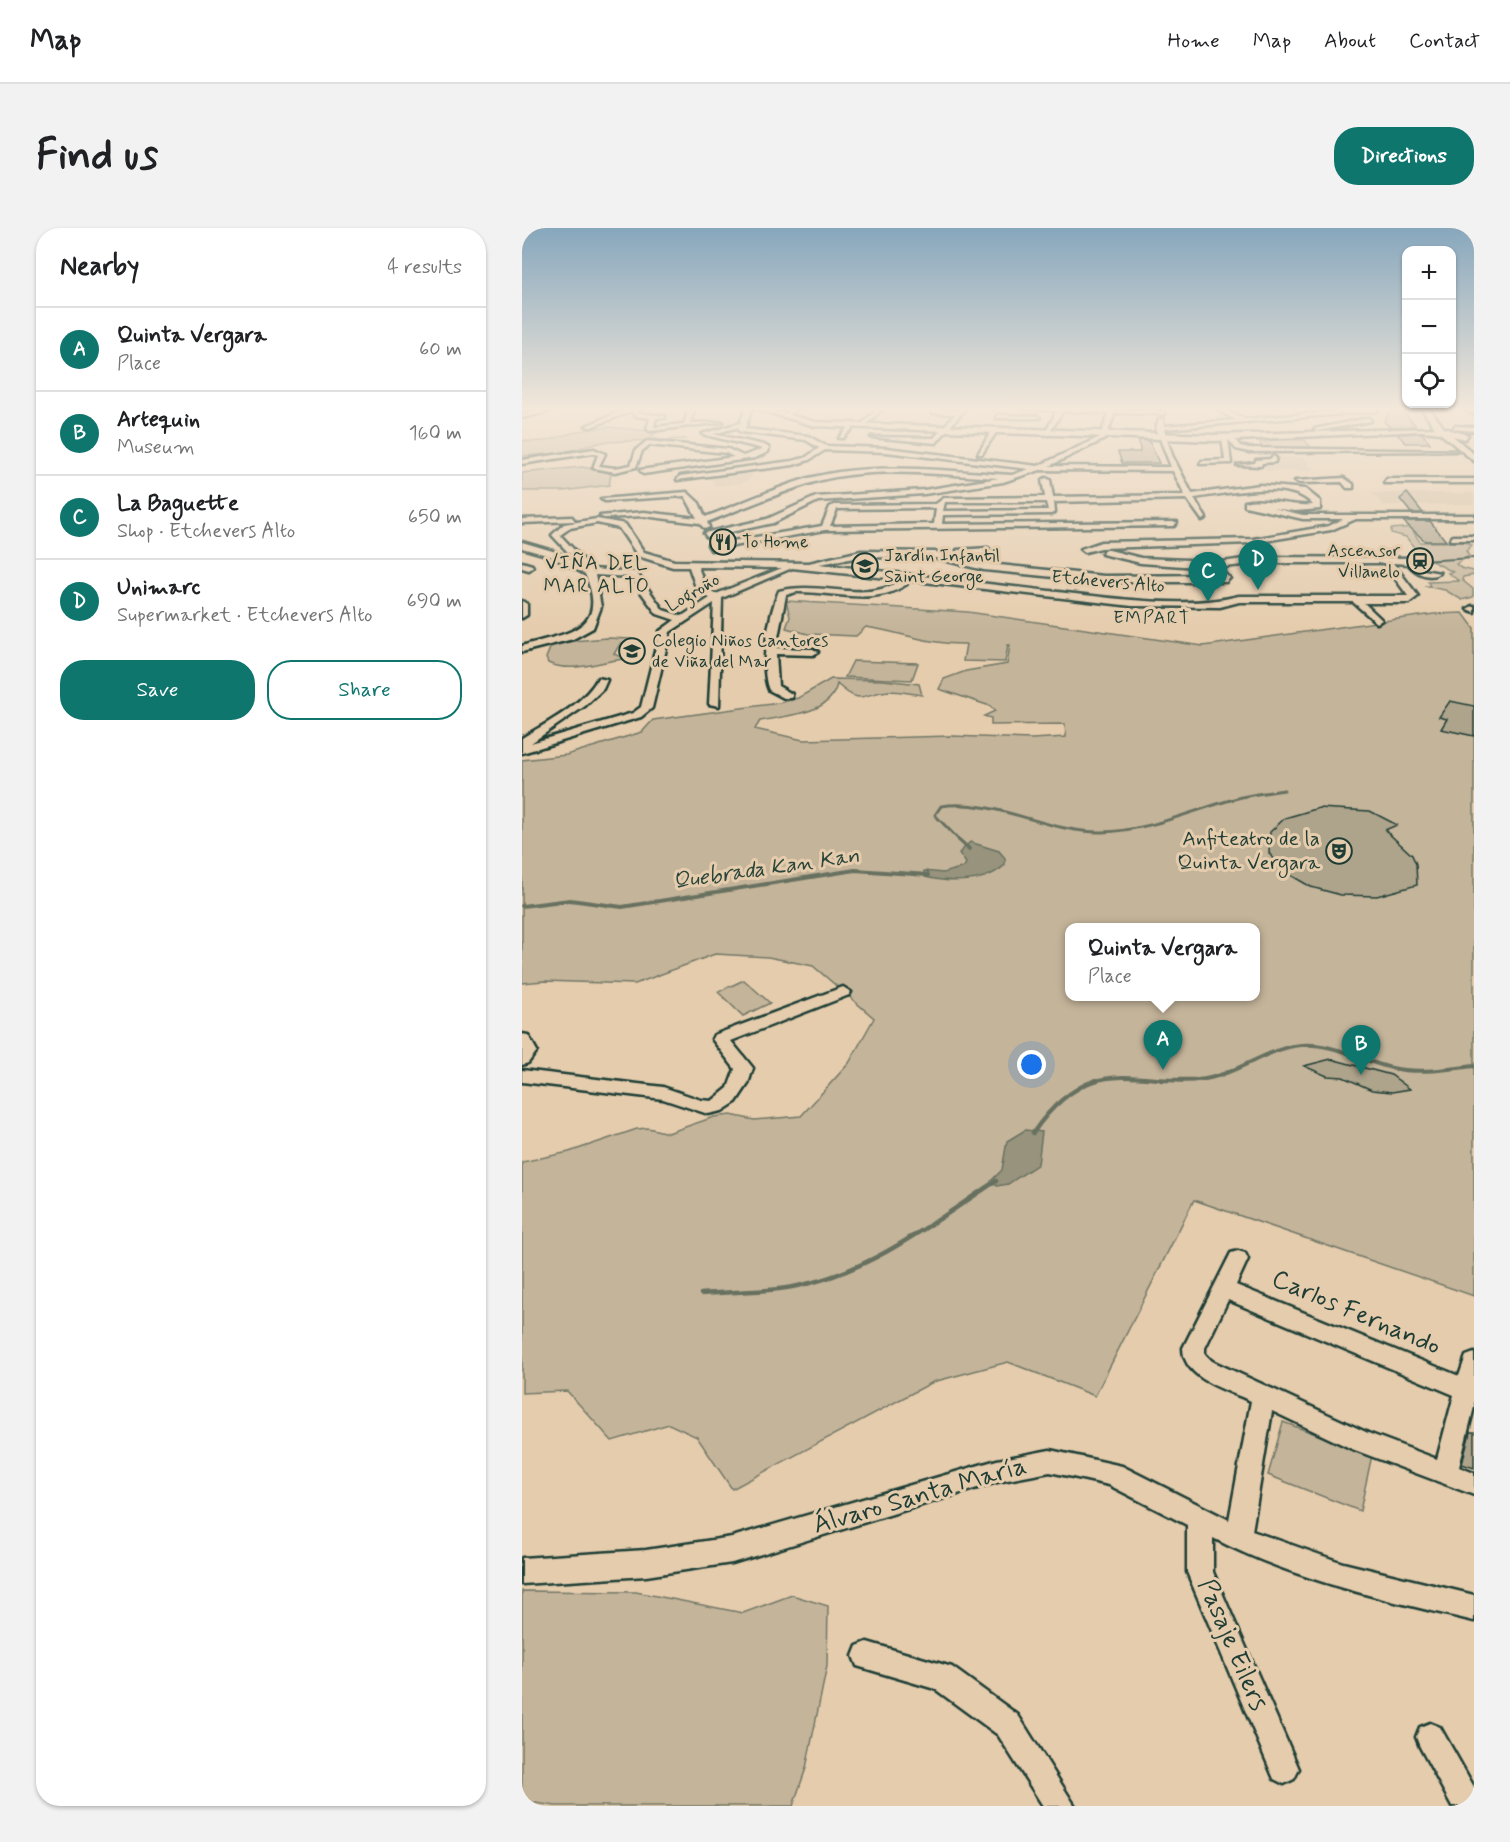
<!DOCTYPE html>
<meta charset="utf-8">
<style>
body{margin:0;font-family:Mynerve,sans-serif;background:#f2f2f2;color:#202124}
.controls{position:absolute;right:18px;top:18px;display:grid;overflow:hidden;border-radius:12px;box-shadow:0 2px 4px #0004}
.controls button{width:54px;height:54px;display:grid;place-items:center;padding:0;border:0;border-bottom:2px solid #e0e0e0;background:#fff;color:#202124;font:30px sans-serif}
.you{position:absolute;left:510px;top:837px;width:21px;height:21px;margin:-15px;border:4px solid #fff;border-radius:50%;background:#1a73e8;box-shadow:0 0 0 9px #1a73e833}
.badge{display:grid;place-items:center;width:39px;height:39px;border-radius:50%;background:#0f766e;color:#fff;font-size:20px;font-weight:700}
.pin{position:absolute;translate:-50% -50px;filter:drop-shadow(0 2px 3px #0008)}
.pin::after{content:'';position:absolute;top:32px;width:21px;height:18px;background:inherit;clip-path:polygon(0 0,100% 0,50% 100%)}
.popup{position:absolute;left:543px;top:695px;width:195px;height:78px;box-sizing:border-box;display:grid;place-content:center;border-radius:12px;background:#fff;filter:drop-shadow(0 2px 4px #0005);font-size:20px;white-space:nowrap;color:#757577}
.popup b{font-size:22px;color:#202124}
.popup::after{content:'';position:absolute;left:50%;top:100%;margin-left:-12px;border:12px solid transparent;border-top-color:#fff}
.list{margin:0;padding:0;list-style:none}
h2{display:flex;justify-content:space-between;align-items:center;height:78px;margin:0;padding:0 24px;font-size:26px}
h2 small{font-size:20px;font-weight:400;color:#757577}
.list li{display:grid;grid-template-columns:39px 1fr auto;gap:18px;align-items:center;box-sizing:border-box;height:84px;padding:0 24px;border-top:2px solid #e0e0e0}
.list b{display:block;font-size:22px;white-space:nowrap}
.list p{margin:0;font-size:20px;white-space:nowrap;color:#757577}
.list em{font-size:20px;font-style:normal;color:#757577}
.actions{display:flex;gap:12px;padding:18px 24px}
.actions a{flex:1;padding:14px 0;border:2px solid #0f766e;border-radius:24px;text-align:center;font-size:21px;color:#0f766e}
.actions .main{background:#0f766e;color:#fff}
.icon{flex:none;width:33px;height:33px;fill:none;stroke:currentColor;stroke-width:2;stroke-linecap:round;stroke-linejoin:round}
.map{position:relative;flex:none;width:952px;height:1578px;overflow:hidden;border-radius:24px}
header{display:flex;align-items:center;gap:36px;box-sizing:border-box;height:84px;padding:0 30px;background:#fff;border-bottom:2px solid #e0e0e0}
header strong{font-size:28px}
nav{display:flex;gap:33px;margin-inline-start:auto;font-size:21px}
.intro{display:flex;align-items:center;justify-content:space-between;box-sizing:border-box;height:144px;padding:0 36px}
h1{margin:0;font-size:42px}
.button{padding:15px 27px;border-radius:24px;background:#0f766e;color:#fff;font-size:21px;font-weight:700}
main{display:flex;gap:36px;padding:0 36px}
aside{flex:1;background:#fff;border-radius:24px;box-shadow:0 2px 4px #0004}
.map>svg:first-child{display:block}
</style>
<header>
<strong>Map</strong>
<nav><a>Home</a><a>Map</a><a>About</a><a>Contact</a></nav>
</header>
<div class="intro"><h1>Find us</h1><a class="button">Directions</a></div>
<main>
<aside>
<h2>Nearby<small>4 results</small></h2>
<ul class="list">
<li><span class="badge">A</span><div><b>Quinta Vergara</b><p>Place</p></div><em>60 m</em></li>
<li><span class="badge">B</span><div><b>Artequin</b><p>Museum</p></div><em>160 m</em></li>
<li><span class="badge">C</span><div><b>La Baguette</b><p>Shop · Etchevers Alto</p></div><em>650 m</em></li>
<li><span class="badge">D</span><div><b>Unimarc</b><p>Supermarket · Etchevers Alto</p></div><em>690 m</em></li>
</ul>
<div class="actions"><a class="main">Save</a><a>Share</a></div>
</aside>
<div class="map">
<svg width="952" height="1578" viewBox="0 0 952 1578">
<rect width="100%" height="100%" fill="#e5ccad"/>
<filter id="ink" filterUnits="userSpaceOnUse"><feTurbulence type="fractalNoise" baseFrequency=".0167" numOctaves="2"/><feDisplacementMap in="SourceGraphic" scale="12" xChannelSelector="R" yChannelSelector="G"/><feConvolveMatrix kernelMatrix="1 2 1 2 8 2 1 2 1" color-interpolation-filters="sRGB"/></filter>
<g filter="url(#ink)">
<g fill="#d4c0a3">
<polygon points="754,229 781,229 792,243 746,243 738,234 757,234"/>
<polygon points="225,243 231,248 220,255 194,258 186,247"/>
<polygon points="850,265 952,265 952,276 862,277"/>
</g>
<g fill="#c4b49a" stroke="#727867" stroke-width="1.5" fill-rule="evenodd">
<path d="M87,199L136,204L129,208L136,212L165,211L81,214L39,225L0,228V212C20,218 38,207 58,203C67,201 78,200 87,199Z"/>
<polygon points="746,212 783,212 790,221 740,220 738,214 747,214"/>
<polygon points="60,239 86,244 89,247 87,257 41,263 0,263 0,245"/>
<polygon points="892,299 898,304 892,305 898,314 943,314 950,317 944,323 947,328 934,336 939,340 952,343 952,347 941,349 940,352 951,361 951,369 940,372 923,362 902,358 908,358 906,354 937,353 926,345 931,344 898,327 884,309 869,305 869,301"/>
<path d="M264,373L446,384L681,418L912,386L941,385L952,400V1068L672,972L573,1168L486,1134L411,1154L210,1261L175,1209L147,1196L90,1213L45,1163L0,1165V934L47,924L115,901L126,900L146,905L192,889L209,887L232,892L279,888L327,835L352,790L291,738L246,729L193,726L113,756L22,753L0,755V532L44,527L120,504L131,492L257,475L276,470L309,451L361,452L397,456L400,467C390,466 378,463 367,463C340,465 340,479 315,456C309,487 264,487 238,493L233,501L281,512L430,508L510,511L544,509L543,496L469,497V490L462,488L473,483L468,478L417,461L422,451L444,443L485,436L488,417H486L483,434L441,433L444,416C409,417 378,404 344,399L334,408L286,406L264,400L268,389ZM548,700H734V768H548Z"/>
<path d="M85,410L109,411L119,415L98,416L92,426L103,431C77,433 51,446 26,435L24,430L29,418L51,413Z"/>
<polygon points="331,433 396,435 390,452 323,449"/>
<polygon points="222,752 248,775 221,788 196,764"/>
<polygon points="761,1194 850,1227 838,1283 746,1247"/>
<polygon points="0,1363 114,1364 221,1385 270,1367 306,1378 305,1438 284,1540 271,1578 33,1578 0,1573"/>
</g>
<g fill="#97937d" stroke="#677160" stroke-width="1.5">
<path d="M448,614L477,623L483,630V637C463,656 429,655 403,649L402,643L421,645L442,639L444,635L437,625Z"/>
<polygon points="503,902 520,904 516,936 486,956 475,958 469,953 480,942 485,913"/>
</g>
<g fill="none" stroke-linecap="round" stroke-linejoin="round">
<path stroke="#677160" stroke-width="3" d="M438,613L413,587L419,578C475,570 524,605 580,604C626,603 669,583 712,571C729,566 745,565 762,562"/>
<g stroke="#677160" stroke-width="4">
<polyline points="437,612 447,621"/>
<polyline points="0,678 48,672 100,679 333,642 406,647"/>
<path d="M570,854C608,841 648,859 688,850C724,842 753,814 791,817C819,819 843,834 870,840C897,846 925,841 952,838"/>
</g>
<g stroke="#677160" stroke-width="4.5">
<polyline points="639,852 672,852"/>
<path d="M511,905C527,881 546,862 574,852"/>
<path d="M179,1066C205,1064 232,1064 257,1061C340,1051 407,997 474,953"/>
</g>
</g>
<g fill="#aea38b" stroke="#1f3d34" stroke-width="1.5">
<polygon points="879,181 894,198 868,199 862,194 866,186"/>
<polygon points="900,205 908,215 884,215 875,206"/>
<polygon points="617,212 627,213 637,235 600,235 596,224 618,224"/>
<polygon points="885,265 901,285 889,285 878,271"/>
<polygon points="881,293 908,293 924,313 903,313"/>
<polygon points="928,473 952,478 952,508 919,501 925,491 917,489"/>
<polygon points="797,580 848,583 875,597 863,602 890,627 894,636 895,657 855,668 819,667 789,659 758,641 747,625 748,604 763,590"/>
<polygon points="809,831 869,847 888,861 870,864 850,862 821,849 805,848 782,838"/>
<polygon points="948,1204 952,1204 952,1240 940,1236"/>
</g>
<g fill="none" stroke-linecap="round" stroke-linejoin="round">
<g stroke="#1f3d34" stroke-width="5">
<g id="minor">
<polygon points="30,180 41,180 0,190 0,186"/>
<polygon points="106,180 117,180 117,185 143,188 143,190 134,190 132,199 162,196 167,180 173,180 168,195 201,194 128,203 125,201 128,190 113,188 110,183 69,199 64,198"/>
<path d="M224,180H230L223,201L286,208L304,218L364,220L516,238L578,209L587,185L541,183L526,207L523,205L535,183L497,180L641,183L643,186L593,185L583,211L527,238L649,239L634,200L637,191H641L642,198L714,192L692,180H700L723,191L853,180L855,183L642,201L650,227L670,266L738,257L783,261L798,273V281L773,283L751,280L781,287H952V291H834L809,302L731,315L579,320L563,324L559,321L579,314L731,311L807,298L821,291H781L723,278V274C740,269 770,279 791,277C770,250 703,266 672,270L684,290L680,292L665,271L532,274L533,284L529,286L421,287L420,296L655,294L652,298L303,302L189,322L186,317L300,298L308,279L312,277L414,276L422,270L523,269L520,252L524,250L528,252L531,269L663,267L651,243L518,242L481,254L402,266L296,273L251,295L185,309L182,305L245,291L294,269L402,262L477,250C418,247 346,237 289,255C254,266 219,281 185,294L187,299L183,301L177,295L122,288L82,290L78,288L122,284L175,290L163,268L83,273L79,271L165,264L177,275L183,289C217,277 252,260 287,250C352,233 424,243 490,247L507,241L364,224L303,222L287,232L271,237L155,252L158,248L270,233L283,230L297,220L284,212L219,204L216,202L217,199L191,206L242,217L247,220L246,224L233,230L121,246L118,242L212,229L204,225L127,217L120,223L114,239L93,244L71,240L76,227L71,225L0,236V232L72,221L83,226L77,238L93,240L109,237L114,222L125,213L206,221L221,228L241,221L180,206L218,195ZM423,274H524L526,282L421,283ZM414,280L412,296L308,298L315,281Z"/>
<polygon points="270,180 277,180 264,189 260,189"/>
<polygon points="356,180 362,180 341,199 337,199"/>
<polygon points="438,180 444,180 414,215 349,209 412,210 433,186 411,185 409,182 436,182"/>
<polygon points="940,180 952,182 952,186 941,181"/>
<polygon points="476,187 515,188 518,190 474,190"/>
<polygon points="847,190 849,193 795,203 792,201"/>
<polygon points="329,196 334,197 321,210 317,210"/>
<polygon points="933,198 952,199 952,203 931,201"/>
<polygon points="470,202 475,203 460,226 456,226"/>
<polygon points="703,208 711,209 718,218 727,220 946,223 727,224 714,221 706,211 709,235 678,236 680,233 703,232 700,210"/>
<polygon points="751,228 754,230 753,234 740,235 739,238 715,237 733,235 734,232 748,231"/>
<polygon points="822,250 831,256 831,260 825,260 820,254 777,255 773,253"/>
<polygon points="865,251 952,251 952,255 862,255"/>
<polygon points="50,289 53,293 0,295 0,291"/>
<path d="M75,291L103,296L122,324L152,333L287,335L339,323L414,324L436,331L435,322L466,320L473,328L468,336L582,348L694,347L675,339L619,335L580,326L583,321L619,330L666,332L686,336L736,329L898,330L902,333L895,336L901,342L918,345C906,352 894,345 886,336L871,335L896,368L887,375H842L860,392L855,395L831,374H717L698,379L610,378L385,352V356C352,379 312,363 274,364L264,367L254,420L291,421L296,424L291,427L254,426L256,458L270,466V470H262L247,462C237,439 247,386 257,363C298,352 344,376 377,353L375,351L270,340L200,370L197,478L187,476L192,375L148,404L130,480L119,489L0,525V510C26,494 61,477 76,450L85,452L81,461L63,478L9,515L111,485L119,479L138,403L153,392L135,386L108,349L73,347L79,379L71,400L51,411L0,424V418C41,405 89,405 63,346L28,328L0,320V314L34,324L57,336L30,307L42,296ZM75,295L97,300L116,328L151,339H167L176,365L188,370L160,388L141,382L114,344L70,341L38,307L48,300ZM443,326H463L465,328L460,336L446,334ZM339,329L413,330L462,342L582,354H704L708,350L695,340L736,335H862L886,368H717C661,382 584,369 527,363C449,354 374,345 297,336ZM176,339L260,340L194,366L185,363Z"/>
<polygon points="931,308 952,308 952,312 928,312"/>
<polygon points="0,334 10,337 11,339 7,342 0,340"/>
<polygon points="0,373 5,376 5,387 0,390"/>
<polygon points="950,378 952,378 952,384 945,381"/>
<polygon points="321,759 329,764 327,767 209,813 231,840 226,856 214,874 200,883 186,886 141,871 0,854 0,842 141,859 179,872 190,873 206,860 213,841 190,811 192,807"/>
<polygon points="0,806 6,807 15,823 6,835 0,837"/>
<path d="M716,1023L723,1025L726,1031L714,1057L937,1148L944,1128L952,1125V1179L937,1239L952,1245V1267L830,1221L750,1183L730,1303L821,1335L952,1367V1393C864,1372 772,1352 691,1310V1344L777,1541L772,1551L762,1556L752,1551L665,1344V1297L587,1257L528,1244L475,1254L210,1335L124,1348L0,1356V1330L124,1322L210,1309L475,1232L528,1222L600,1238L707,1292L729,1173C705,1162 661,1151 661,1120L709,1025ZM706,1072L932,1167L915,1231L846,1205L690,1133L683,1126V1120Z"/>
<polygon points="345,1414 430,1439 496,1487 553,1578 521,1578 476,1507 413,1461 335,1438 331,1428 335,1418"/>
<polygon points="908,1495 918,1499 952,1559 952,1578 930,1578 898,1519 894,1509 898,1499"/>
</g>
</g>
<g stroke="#1f3d34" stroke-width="5">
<polygon id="major" points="231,180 243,180 293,194 692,207 913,200 899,180 907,180 922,200 946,207 943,211 931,208 952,226 952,233 918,205 900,203 692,213 293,198"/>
</g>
<use href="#minor" fill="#e5ccad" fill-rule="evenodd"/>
<use href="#major" fill="#e5ccad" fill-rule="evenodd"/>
<polyline stroke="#1f3d34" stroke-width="2" points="898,333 952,330"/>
</g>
</g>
<linearGradient id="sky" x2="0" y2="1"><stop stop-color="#87a7bd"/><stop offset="0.45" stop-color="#f3e8da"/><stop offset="1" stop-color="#f3e8da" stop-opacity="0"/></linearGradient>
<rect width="952" height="401" fill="url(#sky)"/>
<defs>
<g id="restaurant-ring" transform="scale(1.35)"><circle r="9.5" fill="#e5ccad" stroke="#1f3d34" stroke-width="1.5"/><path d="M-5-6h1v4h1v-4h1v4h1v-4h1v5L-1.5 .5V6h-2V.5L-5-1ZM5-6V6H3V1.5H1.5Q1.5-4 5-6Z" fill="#1f3d34"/></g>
<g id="station-ring" transform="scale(1.35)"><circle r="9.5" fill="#e5ccad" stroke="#1f3d34" stroke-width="1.5"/><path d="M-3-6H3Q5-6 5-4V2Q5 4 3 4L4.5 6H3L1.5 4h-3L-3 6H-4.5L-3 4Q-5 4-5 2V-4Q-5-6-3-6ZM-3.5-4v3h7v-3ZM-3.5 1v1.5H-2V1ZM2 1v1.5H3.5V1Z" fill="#1f3d34"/></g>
<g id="school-ring" transform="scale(1.35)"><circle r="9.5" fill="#e5ccad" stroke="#1f3d34" stroke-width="1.5"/><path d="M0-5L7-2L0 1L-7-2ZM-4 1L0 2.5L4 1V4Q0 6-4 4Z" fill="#1f3d34"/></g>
<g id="theatre-ring" transform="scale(1.35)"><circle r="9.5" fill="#e5ccad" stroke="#1f3d34" stroke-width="1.5"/><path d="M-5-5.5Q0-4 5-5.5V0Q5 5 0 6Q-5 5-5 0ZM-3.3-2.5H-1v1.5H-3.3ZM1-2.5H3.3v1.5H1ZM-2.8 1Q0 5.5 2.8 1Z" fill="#1f3d34"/></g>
</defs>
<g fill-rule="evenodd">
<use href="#restaurant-ring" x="201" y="314"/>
<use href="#station-ring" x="898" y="333"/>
<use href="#school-ring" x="343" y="338"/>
<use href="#school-ring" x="110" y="423"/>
<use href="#theatre-ring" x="817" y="623"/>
</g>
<g text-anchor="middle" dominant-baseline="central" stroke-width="6" stroke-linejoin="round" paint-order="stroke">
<g font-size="18" fill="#1f3d34" stroke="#e5ccad" text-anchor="start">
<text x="220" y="314">To Home</text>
<text x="878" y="323" text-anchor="end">Ascensor<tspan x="878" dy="21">Villanelo</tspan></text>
<text x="362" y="328">Jardín Infantil<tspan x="362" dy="21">Saint George</tspan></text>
<text x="130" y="413">Colegio Niños Cantores<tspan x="130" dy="21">de Viña del Mar</tspan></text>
</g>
<g font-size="18" fill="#1f3d34" stroke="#e5ccad">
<text transform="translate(586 354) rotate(5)">Etchevers Alto</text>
<text transform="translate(171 365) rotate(-30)">Logroño</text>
</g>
<g font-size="18" letter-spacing="1.5" fill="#1f3d34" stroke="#e5ccad">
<text x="630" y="390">EMPART</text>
</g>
<g font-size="20" letter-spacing="1.5" fill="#1f3d34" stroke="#e5ccad">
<text x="75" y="335">VIÑA DEL<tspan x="75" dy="23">MAR ALTO</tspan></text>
</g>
<g font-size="21" fill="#1f3d34" stroke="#e5ccad" text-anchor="end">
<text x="798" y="611">Anfiteatro de la<tspan x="798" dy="24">Quinta Vergara</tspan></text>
</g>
<g font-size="22" font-style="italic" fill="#2b463b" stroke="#e5ccad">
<text transform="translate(244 641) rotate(-8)">Quebrada Kan Kan</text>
</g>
<g font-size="26" fill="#1f3d34" stroke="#e5ccad">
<text transform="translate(834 1085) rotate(23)">Carlos Fernando</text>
<text transform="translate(398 1268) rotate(-16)">Álvaro Santa María</text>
<text transform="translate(710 1417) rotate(67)">Pasaje Eilers</text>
</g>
</g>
</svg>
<div class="controls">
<button>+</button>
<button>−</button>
<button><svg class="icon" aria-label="locate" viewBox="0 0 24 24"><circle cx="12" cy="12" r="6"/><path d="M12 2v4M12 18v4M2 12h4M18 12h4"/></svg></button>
</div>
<div class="you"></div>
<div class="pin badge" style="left:641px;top:842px">A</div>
<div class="popup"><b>Quinta Vergara</b>Place</div>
<div class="pin badge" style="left:839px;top:847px">B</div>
<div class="pin badge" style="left:686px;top:374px">C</div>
<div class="pin badge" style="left:736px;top:362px">D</div>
</div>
</main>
